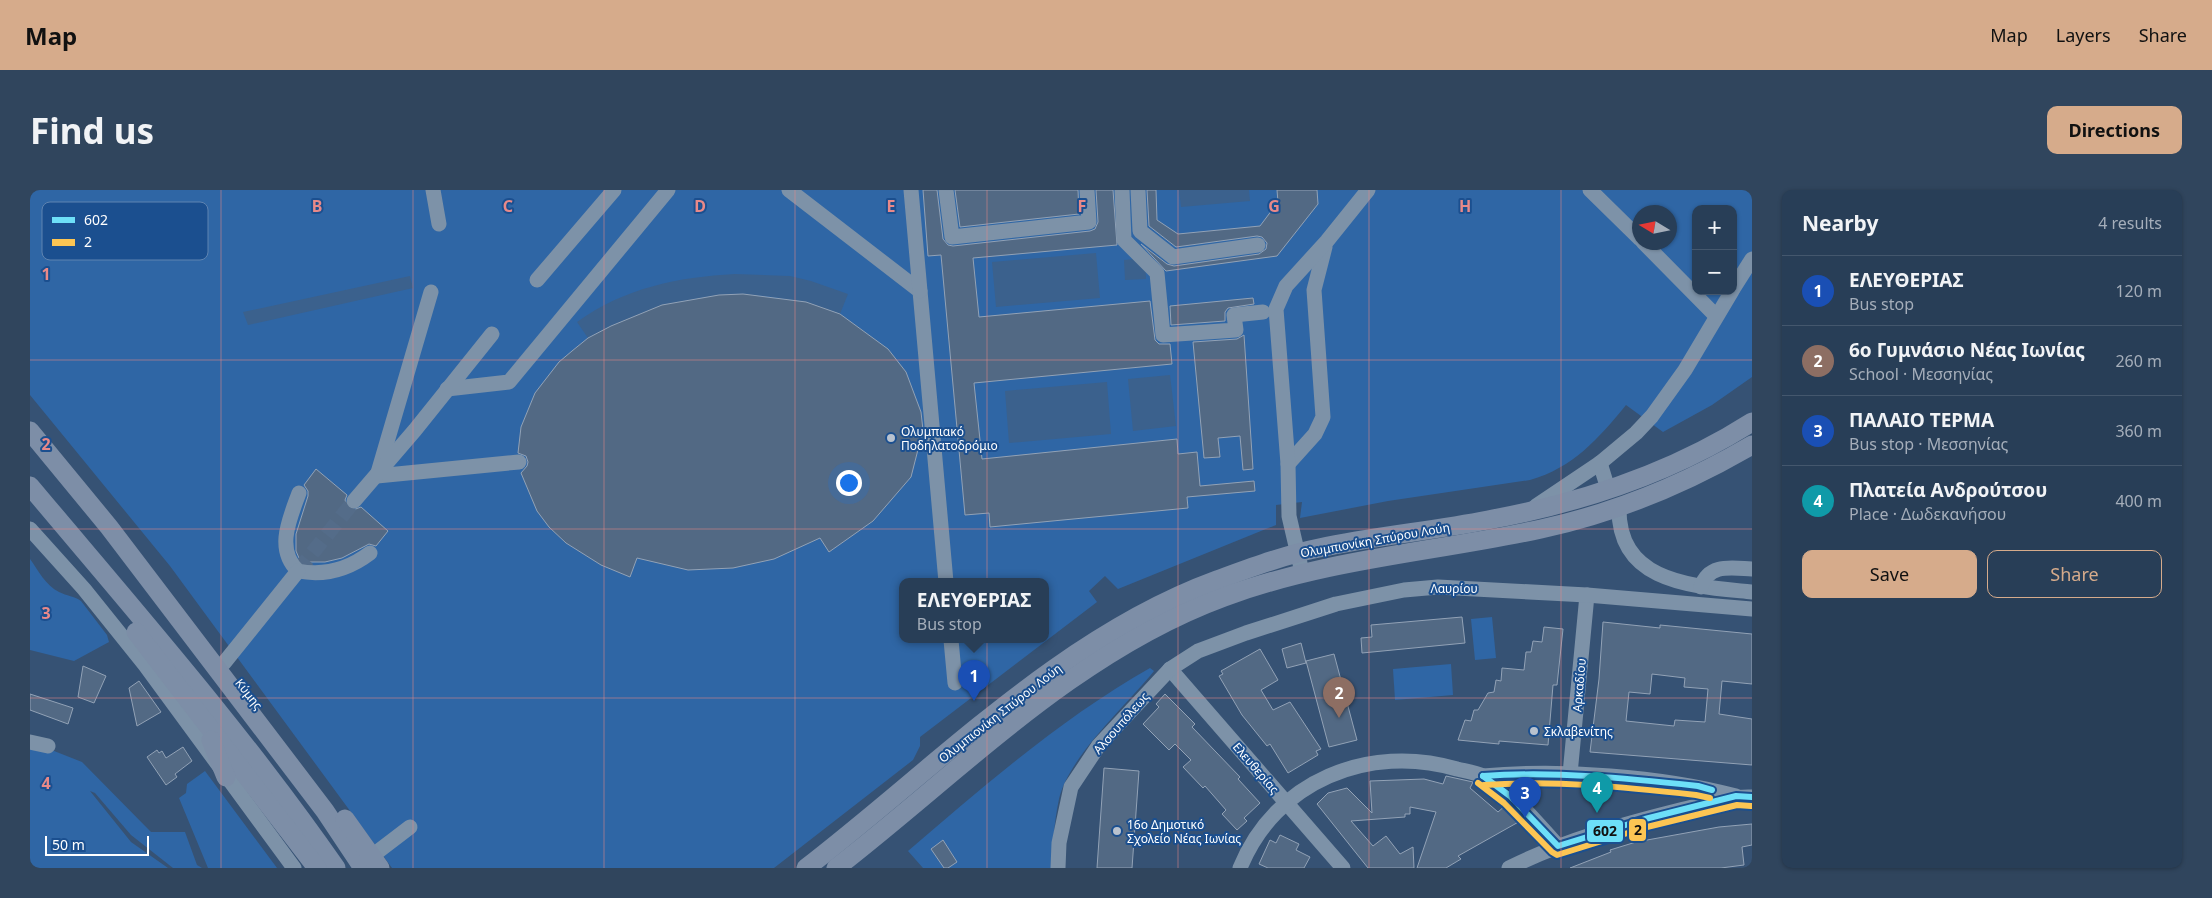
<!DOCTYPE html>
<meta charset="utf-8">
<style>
body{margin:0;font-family:"Noto Sans",sans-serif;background:#30455d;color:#f1f3f6}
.controls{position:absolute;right:15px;top:15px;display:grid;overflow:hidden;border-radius:10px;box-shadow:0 1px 4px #0004}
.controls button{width:45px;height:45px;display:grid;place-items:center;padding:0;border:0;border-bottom:1px solid #44576d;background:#283e57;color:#f1f3f6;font:25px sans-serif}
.compass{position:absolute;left:1602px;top:15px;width:45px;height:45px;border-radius:50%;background:#283e57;box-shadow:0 1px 4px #0004;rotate:280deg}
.scale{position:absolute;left:15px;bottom:12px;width:104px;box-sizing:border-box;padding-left:5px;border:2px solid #fff;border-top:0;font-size:14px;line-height:18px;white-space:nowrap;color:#fff;-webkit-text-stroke:4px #1b4f8f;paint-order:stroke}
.you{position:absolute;left:818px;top:292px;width:18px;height:18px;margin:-12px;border:4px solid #fff;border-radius:50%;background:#1a73e8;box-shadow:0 0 0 8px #1a73e833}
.badge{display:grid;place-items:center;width:32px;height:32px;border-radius:50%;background:#d6ab8b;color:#fff;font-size:16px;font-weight:700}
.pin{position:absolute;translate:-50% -41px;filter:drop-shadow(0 1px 2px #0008)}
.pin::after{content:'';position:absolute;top:26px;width:18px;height:15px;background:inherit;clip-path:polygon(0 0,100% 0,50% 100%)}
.popup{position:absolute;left:869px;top:388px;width:150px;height:65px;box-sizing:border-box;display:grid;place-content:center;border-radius:10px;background:#283e57;filter:drop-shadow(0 1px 4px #0005);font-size:16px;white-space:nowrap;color:#a5aeba}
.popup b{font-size:19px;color:#f1f3f6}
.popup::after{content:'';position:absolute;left:50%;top:100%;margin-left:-10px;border:10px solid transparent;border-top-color:#283e57}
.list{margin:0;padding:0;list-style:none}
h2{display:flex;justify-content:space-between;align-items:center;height:65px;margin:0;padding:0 20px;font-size:21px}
h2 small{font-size:16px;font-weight:400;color:#a5aeba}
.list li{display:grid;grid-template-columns:32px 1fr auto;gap:15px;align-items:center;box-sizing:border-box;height:70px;padding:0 20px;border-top:1px solid #44576d}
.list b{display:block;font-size:19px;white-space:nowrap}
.list p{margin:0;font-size:16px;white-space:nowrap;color:#a5aeba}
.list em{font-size:16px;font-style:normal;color:#a5aeba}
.actions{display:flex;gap:10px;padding:15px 20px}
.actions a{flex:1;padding:11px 0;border:1px solid #d6ab8b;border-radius:10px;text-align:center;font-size:18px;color:#d6ab8b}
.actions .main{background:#d6ab8b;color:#111}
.map{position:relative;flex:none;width:1722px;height:678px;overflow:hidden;border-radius:10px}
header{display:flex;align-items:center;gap:30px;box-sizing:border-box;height:70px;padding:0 25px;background:#d6ab8b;color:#111}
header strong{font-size:24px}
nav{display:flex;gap:28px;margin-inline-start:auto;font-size:18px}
.intro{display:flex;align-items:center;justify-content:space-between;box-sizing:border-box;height:120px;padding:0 30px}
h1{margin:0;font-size:35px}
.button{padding:12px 22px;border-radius:10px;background:#d6ab8b;color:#111;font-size:18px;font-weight:700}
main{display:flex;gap:30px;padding:0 30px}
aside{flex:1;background:#283e57;border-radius:10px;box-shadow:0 1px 4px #0004}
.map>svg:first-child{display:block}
</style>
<header>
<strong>Map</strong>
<nav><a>Map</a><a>Layers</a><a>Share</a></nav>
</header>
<div class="intro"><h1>Find us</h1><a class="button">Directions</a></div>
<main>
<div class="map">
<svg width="1722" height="678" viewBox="0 0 1722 678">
<rect width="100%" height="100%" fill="#365274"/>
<g fill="#2f66a5" fill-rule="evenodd">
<path d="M0,0H1722V187L1682,215L1633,242L1596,215C1569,248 1543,278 1500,290L1358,311L1270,328L1272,312L1246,315V335L1088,399L1075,386L1059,401L1067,412L890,547V556L883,570L744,678H362L140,376L0,205ZM1666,19H1703V101H1666ZM1610,22H1640V52H1610ZM873,392H1015V450H873Z"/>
<path d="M0,369C8,380 16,396 29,402C37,406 44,406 51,411L77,445L79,452L44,471L0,460Z"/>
<polygon points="1462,427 1466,468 1445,470 1441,429"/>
<polygon points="1421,474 1423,505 1365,510 1363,479"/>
<path d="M1120,478L1124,481C1096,516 1039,566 1029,609C1024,632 1023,655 1021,678H893L878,661C955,595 1032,528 1120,478Z"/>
<polygon points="0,555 19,559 52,572 121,642 155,642 167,675 172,678 143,678 101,645 65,603 60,601 101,652 138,678 0,678"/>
<polygon points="175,581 247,678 178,678 149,608 156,603 157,594"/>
</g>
<g fill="#3b618d">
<polygon points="1149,0 1219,0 1220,11 1151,17"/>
<polygon points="1066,63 1070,108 966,117 962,72"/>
<polygon points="1115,68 1116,89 1095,90 1094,70"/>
<path d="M705,84L760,86L781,91L818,104L810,124C716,90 645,103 558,148L547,132C594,98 648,87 705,84Z"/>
<polygon points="380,86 383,98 218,135 213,122"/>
<polygon points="1140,185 1146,236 1103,241 1098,189"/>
<polygon points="1077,192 1081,244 979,253 975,201"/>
</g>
<g fill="#526984" stroke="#92a2b6" fill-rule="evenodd">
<polygon points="893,0 907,0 913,49 918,55 923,56 1060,41 1065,39 1068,32 1066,0 1083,0 1087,55 943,68 949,127 1120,111 1125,150 1129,154 1140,154 1142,174 944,193 952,269 1147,249 1148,264 1167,262 1170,296 1224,291 1225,301 1157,307 1158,318 960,337 959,323 935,325 911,65 898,66"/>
<polygon points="925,0 1048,0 1049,24 930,37"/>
<polygon points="1117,0 1126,0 1127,30 1148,44 1230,36 1248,12 1247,0 1287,0 1288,14 1247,66 1136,81 1111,54 1137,74 1144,76 1229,64 1236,59 1237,53 1232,47 1227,46 1146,57 1119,36"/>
<polygon points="713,104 776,112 810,124 858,159 876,182 891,222 893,240 881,287 843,331 799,362 790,348 744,369 703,378 658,380 607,368 600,387 571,375 536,353 519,337 507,321 491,283 497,276 498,272 496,266 488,263 491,237 505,203 529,172 542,161 558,148 581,136 632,115 689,105"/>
<polygon points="1223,108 1224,114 1198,118 1195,122 1195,131 1141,135 1140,116"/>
<polygon points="1214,145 1223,279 1213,280 1210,246 1188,248 1190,267 1174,268 1163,152 1207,149"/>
<polygon points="286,279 317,305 315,310 318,318 323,320 331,317 358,341 346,356 339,354 312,368 295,372 273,372 269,368 266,361 266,344 278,306 278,301 274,295"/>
<polygon points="1432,427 1435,453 1332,463 1331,448 1342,447 1341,435"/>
<path d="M1573,432L1630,438V435L1722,444V494L1692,491L1689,524L1722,529V575L1560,562L1569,489ZM1622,484L1655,488L1654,497L1678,499L1675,532L1645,530L1644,536L1596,531L1599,502L1620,504Z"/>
<polygon points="1514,437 1533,439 1527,495 1523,495 1518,555 1469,551 1469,554 1428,550 1435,530 1441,531 1444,520 1448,520 1458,503 1464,502 1466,490 1471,491 1472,478 1494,480 1496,462 1501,462 1503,451 1512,452"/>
<polygon points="1271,453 1276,473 1257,478 1252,459"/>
<polygon points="1230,459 1248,490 1231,500 1243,520 1260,512 1291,559 1286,561 1288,565 1258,583 1240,554 1237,556 1212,525 1189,486 1193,484 1191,481"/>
<polygon points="1304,464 1327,550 1299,557 1276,471"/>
<polygon points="53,476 76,486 64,513 48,507"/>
<polygon points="109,491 131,522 107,536 99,498"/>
<polygon points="0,504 43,518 38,534 0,520"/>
<polygon points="1135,504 1165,534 1162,537 1210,587 1208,589 1230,613 1214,628 1217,631 1207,640 1192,624 1196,620 1175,596 1173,598 1153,577 1161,570 1145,554 1139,560 1113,534 1129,517 1126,514"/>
<polygon points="153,557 162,571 145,584 147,587 136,595 117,567 127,560 129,563 132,561 136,568"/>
<polygon points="1074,578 1109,581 1102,678 1067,678"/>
<polygon points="1416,586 1443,592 1440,598 1468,622 1476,615 1492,630 1428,666 1431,669 1416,678 1387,678 1406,622 1380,617 1380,624 1375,624 1375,627 1321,631 1343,656 1356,646 1370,664 1383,657 1384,678 1338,678 1287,614 1298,603 1317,598 1342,623 1340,591 1394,589 1413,594"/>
<polygon points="1722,634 1722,655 1712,657 1714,675 1691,678 1540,678 1581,662 1580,660 1606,652 1689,637"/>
<polygon points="1250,645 1269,654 1266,660 1280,667 1274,678 1238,678 1229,674 1240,650 1246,653"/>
<polygon points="913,650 927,672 918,678 914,678 901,659"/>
</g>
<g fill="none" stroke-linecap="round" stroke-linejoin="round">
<polyline stroke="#546c89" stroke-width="15" stroke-dasharray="15 8" stroke-linecap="butt" points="268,381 324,311"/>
<g stroke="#7d92a8" stroke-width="15">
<polyline points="403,0 409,34"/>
<polyline points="759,0 890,101 916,392"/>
<polyline points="881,0 890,101"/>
<polyline points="916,0 922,47 1059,32 1057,0"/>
<polyline points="1092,0 1094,50 1127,83 1133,145 1206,140 1204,125 1233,122"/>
<polyline points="1108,0 1110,41 1143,67 1228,55"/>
<polyline points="1560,0 1610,49"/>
<polyline points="1613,52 1686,126"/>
<polyline points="507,90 584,0"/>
<polyline points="1703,99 1722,69"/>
<polyline points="401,102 347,286 489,272"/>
<polyline points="417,199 479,192 638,0"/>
<polyline points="1570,273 1578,299"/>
<polyline points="1258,274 1285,244 1293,227 1284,100 1295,57"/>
<path d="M269,303C260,328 245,359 268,381C294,386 319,379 340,363"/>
<polyline points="324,311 385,240 462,144"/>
<polyline points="1506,316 1570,273 1606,243 1622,226 1655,180 1702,101"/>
<path d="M1589,316C1587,394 1664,396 1722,402"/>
<polyline points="0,339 54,399 115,475 264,678"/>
<polyline points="1272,382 1259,326 1258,274 1246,119 1256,96 1297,51 1338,0"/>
<path d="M1671,397C1679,373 1701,378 1722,379"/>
<polyline points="921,450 925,493"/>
<polyline points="194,473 268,381"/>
<polyline points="1140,479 1313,678"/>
<polyline points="0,552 18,556"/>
<polyline points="1540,584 1557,405"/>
<path d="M1453,586C1531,579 1630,586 1706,606"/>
<polyline points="342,666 380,637"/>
<polyline points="1028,678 1029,653 1041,597 1069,555 1140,479 1168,461 1216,443 1306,414 1374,400 1408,397 1557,405 1722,419"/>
<path d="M1210,678C1245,591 1339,553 1427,579C1435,581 1445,582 1453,586C1481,600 1507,633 1528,656"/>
<path d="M1479,678C1535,650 1594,634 1654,619C1677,614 1699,606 1722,607"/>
</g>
<g stroke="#7d8ea7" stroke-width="19">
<polyline points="0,241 79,337 295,621 333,678"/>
<path d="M0,296C105,421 213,544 306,678"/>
<polyline points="106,442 287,678"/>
<polyline points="181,550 196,587"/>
<polyline points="315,629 350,678"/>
<path d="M776,678C906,578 1031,447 1187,390C1220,378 1254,365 1289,358C1344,346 1402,341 1458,330C1551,313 1642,283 1722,232"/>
<path d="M806,678C930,582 1044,462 1194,407C1297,369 1405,362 1511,339C1585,323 1657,293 1722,255"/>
</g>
<g stroke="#1b4f8f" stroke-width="10">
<g id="bus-1">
<polyline points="1453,586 1480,606 1528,656 1615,629 1706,606 1722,607"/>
<path d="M1453,586C1525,581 1596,588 1668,596L1682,600"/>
</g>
</g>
<g stroke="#1b4f8f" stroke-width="10">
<g id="bus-2">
<polyline points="1448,593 1474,613 1522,662 1527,665 1617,637 1707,615 1721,616"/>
<path d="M1454,595C1525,590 1595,597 1666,605L1680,608"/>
</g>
</g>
<use href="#bus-1" stroke="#6ddff8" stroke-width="6"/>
<use href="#bus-2" stroke="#fcc553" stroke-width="6"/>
</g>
<path fill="none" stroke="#e88989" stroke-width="1" stroke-opacity="0.55" d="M191,0V678M383,0V678M574,0V678M765,0V678M957,0V678M1148,0V678M1339,0V678M1531,0V678M0,170H1722M0,339H1722M0,508H1722"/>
<g fill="#b9c2ce" stroke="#1b4f8f" stroke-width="2">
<circle cx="861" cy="248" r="5"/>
<circle cx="1504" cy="541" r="5"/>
<circle cx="1087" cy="641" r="5"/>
</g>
<g text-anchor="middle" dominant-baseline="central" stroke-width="4" stroke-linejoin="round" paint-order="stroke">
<g font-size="12" fill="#fff" stroke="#1b4f8f" text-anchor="start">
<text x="871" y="241">Ολυμπιακό<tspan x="871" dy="14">Ποδηλατοδρόμιο</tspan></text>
<text x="1514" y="541">Σκλαβενίτης</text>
<text x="1097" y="634">16ο Δημοτικό<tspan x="1097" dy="14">Σχολείο Νέας Ιωνίας</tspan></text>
</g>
<g font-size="12" fill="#fff" stroke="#1b4f8f">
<text transform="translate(1345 350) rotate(-10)">Ολυμπιονίκη Σπύρου Λούη</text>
<text x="1424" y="398">Λαυρίου</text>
<text transform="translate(1549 495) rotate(-85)">Αρκαδίου</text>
<text transform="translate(219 504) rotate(52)">Κύμης</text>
<text transform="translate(970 523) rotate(-38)">Ολυμπιονίκη Σπύρου Λούη</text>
<text transform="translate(1091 533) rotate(-49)">Αλσουπόλεως</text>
<text transform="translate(1226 578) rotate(49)">Ελευθερίας</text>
</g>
</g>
<rect x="12" y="12" width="166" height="58" rx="8" fill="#1b4f8f" stroke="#5f84b1" stroke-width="1"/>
<rect x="22" y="27" width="23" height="6" fill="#6ddff8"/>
<rect x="22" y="49" width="23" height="7" fill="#fcc553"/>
<g font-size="14" fill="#fff">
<text x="54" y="35">602</text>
<text x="54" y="57">2</text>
</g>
<g font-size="16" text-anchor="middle" font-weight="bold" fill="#e88989" stroke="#1b4f8f" stroke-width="4" stroke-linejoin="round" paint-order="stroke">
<text x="287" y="22">B</text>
<text x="478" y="22">C</text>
<text x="670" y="22">D</text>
<text x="861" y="22">E</text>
<text x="1052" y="22">F</text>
<text x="1244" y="22">G</text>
<text x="1435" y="22">H</text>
<text x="16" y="90">1</text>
<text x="16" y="260">2</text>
<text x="16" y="429">3</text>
<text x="16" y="599">4</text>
</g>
<g stroke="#1b4f8f" stroke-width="2">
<rect x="1598" y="628" width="19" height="24" rx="5" fill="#fcc553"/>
<rect x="1556" y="629" width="38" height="24" rx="5" fill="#6ddff8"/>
</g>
<g font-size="14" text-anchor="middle" font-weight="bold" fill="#111">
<text x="1608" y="645">2</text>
<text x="1575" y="646">602</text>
</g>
</svg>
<div class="controls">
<button>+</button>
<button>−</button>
</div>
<svg class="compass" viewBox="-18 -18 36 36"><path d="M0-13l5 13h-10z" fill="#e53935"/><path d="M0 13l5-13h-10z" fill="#a5aeba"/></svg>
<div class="scale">50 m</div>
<div class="you"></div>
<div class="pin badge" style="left:944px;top:511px;background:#1a4fb4">1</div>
<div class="popup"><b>ΕΛΕΥΘΕΡΙΑΣ</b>Bus stop</div>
<div class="pin badge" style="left:1309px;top:528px;background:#8d6e63">2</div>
<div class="pin badge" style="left:1495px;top:628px;background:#1a4fb4">3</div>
<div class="pin badge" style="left:1567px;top:623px;background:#0f9aa8">4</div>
</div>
<aside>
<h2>Nearby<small>4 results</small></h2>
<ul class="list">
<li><span class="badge" style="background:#1a4fb4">1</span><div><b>ΕΛΕΥΘΕΡΙΑΣ</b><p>Bus stop</p></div><em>120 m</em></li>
<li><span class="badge" style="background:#8d6e63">2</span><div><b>6ο Γυμνάσιο Νέας Ιωνίας</b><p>School · Μεσσηνίας</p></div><em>260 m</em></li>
<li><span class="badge" style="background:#1a4fb4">3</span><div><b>ΠΑΛΑΙΟ ΤΕΡΜΑ</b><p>Bus stop · Μεσσηνίας</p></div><em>360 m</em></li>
<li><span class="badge" style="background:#0f9aa8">4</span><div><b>Πλατεία Ανδρούτσου</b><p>Place · Δωδεκανήσου</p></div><em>400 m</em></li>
</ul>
<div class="actions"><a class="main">Save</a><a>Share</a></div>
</aside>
</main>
